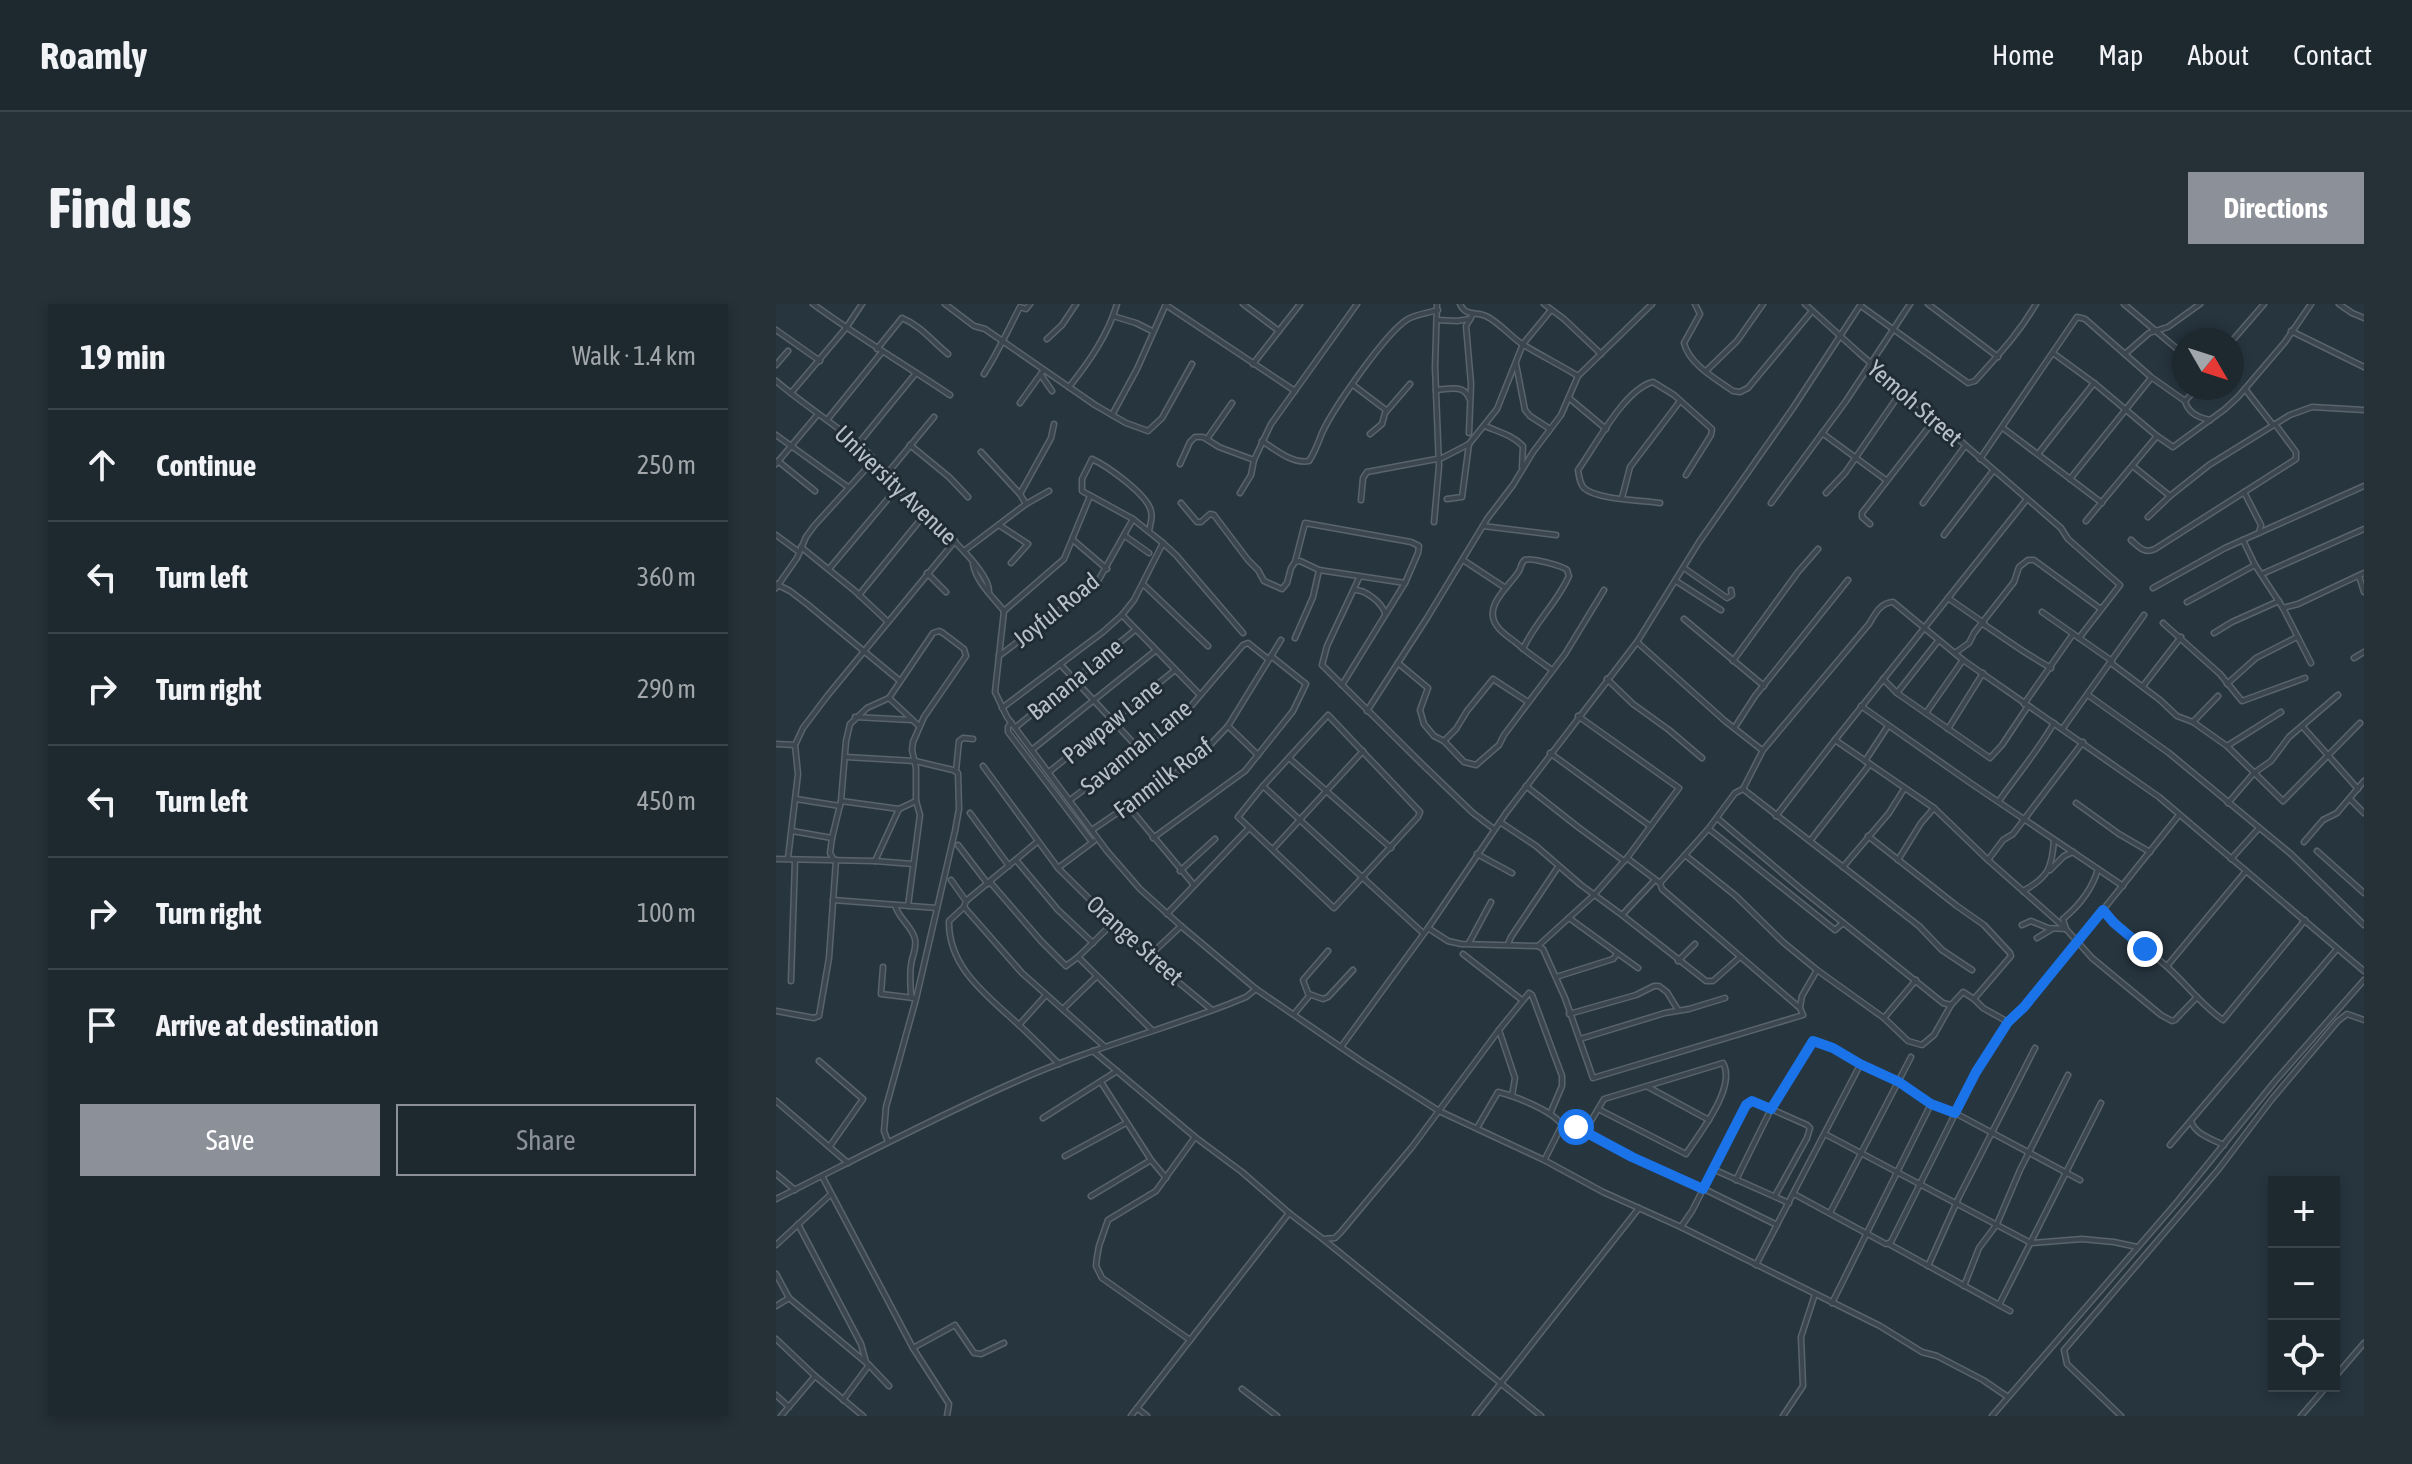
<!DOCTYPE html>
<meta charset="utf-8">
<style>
body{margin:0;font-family:"Asap Condensed",sans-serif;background:#253037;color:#f1f3f6}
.controls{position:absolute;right:24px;bottom:24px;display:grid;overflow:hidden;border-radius:0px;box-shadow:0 4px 12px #0003}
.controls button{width:72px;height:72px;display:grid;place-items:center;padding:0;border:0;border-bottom:2px solid #3b444b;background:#1d282f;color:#f1f3f6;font:40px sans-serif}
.compass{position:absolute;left:1396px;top:24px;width:72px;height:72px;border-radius:50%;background:#1d282f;box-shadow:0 4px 12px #0003;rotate:129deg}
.stop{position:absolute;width:24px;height:24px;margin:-18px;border:6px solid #1a73e8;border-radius:50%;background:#fff}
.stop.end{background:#1a73e8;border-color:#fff;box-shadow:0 2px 8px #0008}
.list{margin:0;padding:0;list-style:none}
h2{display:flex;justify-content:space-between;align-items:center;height:104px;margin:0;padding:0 32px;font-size:34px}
h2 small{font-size:26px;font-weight:400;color:#a0a6aa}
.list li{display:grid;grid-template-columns:52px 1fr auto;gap:24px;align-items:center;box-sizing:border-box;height:112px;padding:0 32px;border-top:2px solid #3b444b}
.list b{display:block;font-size:30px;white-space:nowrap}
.list em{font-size:26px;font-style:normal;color:#a0a6aa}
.actions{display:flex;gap:16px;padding:24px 32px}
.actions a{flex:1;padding:18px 0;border:2px solid #8c9099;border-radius:0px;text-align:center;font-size:28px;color:#8c9099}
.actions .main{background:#8c9099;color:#fff}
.icon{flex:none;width:44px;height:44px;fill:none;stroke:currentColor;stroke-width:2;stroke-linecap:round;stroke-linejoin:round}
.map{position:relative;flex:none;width:1588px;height:1112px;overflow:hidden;border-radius:0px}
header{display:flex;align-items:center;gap:48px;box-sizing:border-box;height:112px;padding:0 40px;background:#1d282f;border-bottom:2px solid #3b444b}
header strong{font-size:38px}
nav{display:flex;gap:44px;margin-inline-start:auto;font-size:28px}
.intro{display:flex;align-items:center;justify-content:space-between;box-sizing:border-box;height:192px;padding:0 48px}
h1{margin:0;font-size:56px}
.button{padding:20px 36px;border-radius:0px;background:#8c9099;color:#fff;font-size:28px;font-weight:700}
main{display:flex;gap:48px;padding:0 48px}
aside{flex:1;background:#1d282f;border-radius:0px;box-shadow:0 4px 12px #0003}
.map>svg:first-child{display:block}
</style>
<header>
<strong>Roamly</strong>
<nav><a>Home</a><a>Map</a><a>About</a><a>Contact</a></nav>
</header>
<div class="intro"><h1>Find us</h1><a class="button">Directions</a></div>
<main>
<aside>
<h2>19 min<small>Walk · 1.4 km</small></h2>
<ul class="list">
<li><svg class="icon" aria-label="ahead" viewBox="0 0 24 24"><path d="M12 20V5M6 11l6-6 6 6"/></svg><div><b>Continue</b></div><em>250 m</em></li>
<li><svg class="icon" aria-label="left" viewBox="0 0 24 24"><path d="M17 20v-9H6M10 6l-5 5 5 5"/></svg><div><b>Turn left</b></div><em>360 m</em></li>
<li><svg class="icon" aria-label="right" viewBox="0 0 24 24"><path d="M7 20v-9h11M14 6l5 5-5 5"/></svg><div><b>Turn right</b></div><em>290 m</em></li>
<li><svg class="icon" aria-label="left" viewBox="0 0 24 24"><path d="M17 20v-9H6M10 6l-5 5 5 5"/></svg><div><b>Turn left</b></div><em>450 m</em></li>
<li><svg class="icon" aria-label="right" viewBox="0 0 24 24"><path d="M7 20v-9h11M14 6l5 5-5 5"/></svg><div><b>Turn right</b></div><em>100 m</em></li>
<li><svg class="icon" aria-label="arrive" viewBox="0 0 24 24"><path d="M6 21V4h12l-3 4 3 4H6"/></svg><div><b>Arrive at destination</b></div></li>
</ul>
<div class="actions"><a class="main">Save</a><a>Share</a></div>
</aside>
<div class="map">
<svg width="1588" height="1112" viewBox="0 0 1588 1112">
<rect width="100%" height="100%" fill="#27353f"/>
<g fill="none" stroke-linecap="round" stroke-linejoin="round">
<g stroke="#59646c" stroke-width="7">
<g id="minor">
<path d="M37,0C82,33 128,60 174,91"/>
<polyline points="169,0 198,22 209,25 319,101 350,119 372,127 386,114 416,60"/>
<polyline points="467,0 503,27"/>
<path d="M684,0C690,13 699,7 710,12C724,19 734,32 746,40C764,51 784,61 802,72"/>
<polyline points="768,0 788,15 825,50"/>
<path d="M919,0L924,10L908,39C913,60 940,75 957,87L964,88L972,84L1036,7"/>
<polyline points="1029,0 1083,49 1285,224 1292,235 1344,281 1303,334"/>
<polyline points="1152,0 1222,53"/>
<polyline points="1348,0 1400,44 1408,44"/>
<polyline points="1563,0 1576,9 1588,14"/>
<polyline points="390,1 519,87"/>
<path d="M1085,2L1192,79L1199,77C1223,50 1241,32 1260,0"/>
<polyline points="337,12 360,19 376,27"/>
<polyline points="661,16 681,17 694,15"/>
<polyline points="0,26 44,57"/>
<polyline points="1515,27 1588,63"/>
<polyline points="271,35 286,21 300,0"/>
<polyline points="1456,37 1488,0"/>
<path d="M101,45L126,14C145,22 156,37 172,50"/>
<polyline points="1277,49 1318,79 1381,132 1397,143 1449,105 1462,93 1509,38 1535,0"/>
<polyline points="1349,50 1373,29 1392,23 1424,0"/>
<polyline points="477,60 524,0"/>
<polyline points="740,60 749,106 754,112 774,125"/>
<polyline points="0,61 12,47"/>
<polyline points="930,67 961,37 987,0"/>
<path d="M208,70C222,48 232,26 244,3L250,5L254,0"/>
<polyline points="265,71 276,87"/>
<path d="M0,77C28,101 60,121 88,145C101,156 109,171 120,183C140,204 213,261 213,287"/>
<polyline points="577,81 610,106"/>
<path d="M293,83C313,58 332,31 341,0"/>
<polyline points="1469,85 1497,121"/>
<path d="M660,86C672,85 688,80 693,94"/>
<polyline points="15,89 70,24 86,0"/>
<polyline points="793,94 830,125"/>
<polyline points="1409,97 1421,84"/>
<polyline points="244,99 267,67"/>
<polyline points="336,111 361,65 390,0"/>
<polyline points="51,116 106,48"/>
<path d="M709,122C723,128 736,131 747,142L746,163"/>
<polyline points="1227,124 1326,199"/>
<polyline points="693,129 695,80 690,22 697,10"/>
<polyline points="1046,129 1110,176"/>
<polyline points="594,130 606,120 609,109 634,80"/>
<polyline points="0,131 72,183"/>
<polyline points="431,135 456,99"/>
<path d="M486,137C500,146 516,160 533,157C539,148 542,139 546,129C557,105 610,28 632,15C641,10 652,9 662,6"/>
<polyline points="82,140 140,69"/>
<polyline points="134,141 173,173 192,193"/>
<polyline points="205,148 244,190 250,200"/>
<polyline points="1262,150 1318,79"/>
<path d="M1204,155L1301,13L1309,15L1375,73L1409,97C1412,109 1424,114 1434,116"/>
<polyline points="2,157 39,187"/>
<polyline points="0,160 42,110"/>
<polyline points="404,160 414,138 419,133 427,133 443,143 478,156"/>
<polyline points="1358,163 1394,192"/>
<polyline points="110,171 158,113"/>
<polyline points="1294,175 1375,74"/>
<polyline points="1468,188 1485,221 1483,229"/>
<polyline points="464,189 475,171 478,156 495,120 581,0"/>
<polyline points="1050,189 1069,169 1127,85"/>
<polyline points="244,190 275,134 278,120"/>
<polyline points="846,194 854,163 904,97"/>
<polyline points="671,195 686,193 693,140"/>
<polyline points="585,196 587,174 591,168 666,154 693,140 721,105 747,40 775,6"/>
<polyline points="405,199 421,218 425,218 434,210 438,211 472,256 482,266 488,277 506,285 511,279 515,264 519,258 524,257 543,266 537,293 519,334"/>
<path d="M884,199C866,196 821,196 808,184C804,180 803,173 802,166C819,143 848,85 877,78L898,91L936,125L935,131L910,171"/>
<polyline points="995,199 1070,97 1134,0"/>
<polyline points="1147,199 1189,142"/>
<polyline points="1372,213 1394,192 1433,161 1514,111 1536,103 1588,106"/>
<polyline points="1310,217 1381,132"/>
<polyline points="658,218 663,162 659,63 661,0"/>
<polyline points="1094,220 1086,213 1086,209 1159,115"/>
<polyline points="223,221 252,240 235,259"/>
<polyline points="707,222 780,231"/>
<polyline points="0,231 23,248"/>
<polyline points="1168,231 1217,167"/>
<polyline points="349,232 373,249"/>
<polyline points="297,236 331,265"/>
<path d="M1355,236C1363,243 1368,250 1379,245L1520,155V148L1499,120"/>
<polyline points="1467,236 1479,261 1507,304 1535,359"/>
<polyline points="387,239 400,251 467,329"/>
<polyline points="25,243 79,287 111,317"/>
<polyline points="188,247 250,200 273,187"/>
<polyline points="687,256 728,283"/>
<polyline points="519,258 529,219 635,238 643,242 642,249 629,279 566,381"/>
<path d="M197,260C200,278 217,293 228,307L219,388L231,413L331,547L364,585L405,622L480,685L585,757L663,807L768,856L827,888L905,923L1104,1022L1146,1048L1161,1052L1207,1076L1232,1093"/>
<polyline points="908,264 951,294 956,291 955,286"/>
<polyline points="53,265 121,184"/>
<polyline points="543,266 629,279"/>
<polyline points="151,269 170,288"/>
<polyline points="1486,270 1588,225"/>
<polyline points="1583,272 1588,288"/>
<polyline points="583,274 551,342 546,361 645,459 697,509 718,525"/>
<polyline points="900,277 945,306"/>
<polyline points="0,280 14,287 31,300 124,377"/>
<polyline points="367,280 432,342"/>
<polyline points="0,284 21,254 30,233 38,222 98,156"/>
<polyline points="1377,284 1449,244 1588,182"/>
<path d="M579,286C590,286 606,299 609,309"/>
<polyline points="83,291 149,210"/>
<polyline points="1172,294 1208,319"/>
<polyline points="1411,298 1479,261"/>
<polyline points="1507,304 1522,300 1588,269"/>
<polyline points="228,307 288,255 314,192"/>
<polyline points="1266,308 1336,357"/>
<polyline points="346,311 424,391"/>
<polyline points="908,315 988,382"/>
<polyline points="1387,319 1444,370 1466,397 1529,374"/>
<path d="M1207,320C1230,335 1251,351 1275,364"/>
<polyline points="1438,329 1456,318 1503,297"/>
<polyline points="861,338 949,417 986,446"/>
<path d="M747,345C759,318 781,299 793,272C792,270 792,268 791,266C787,262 754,253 749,256C745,258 745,264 743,267C734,282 706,302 721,322C726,330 738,336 745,343C755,351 765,358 776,366"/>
<polyline points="1179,349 1193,339 1198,329 1238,278 1243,263 1252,256 1258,256 1325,305"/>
<polyline points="223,352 322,277 357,215"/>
<polyline points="1578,354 1588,348"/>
<polyline points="957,357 1022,268 1042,245"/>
<polyline points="622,359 652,384 644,406 648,420 658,432 668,437 688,458 700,461 723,441 728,431 789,350 828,286"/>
<polyline points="1335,359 1384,396 1401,412 1417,418 1451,442 1507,497 1584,419"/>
<polyline points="284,360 362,444"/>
<polyline points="831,375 857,400 893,426 926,454"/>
<polyline points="1107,375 1121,389 1214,454 1226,441 1252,402"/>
<polyline points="1451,380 1480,354 1521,333"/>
<polyline points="1367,382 1405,333"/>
<polyline points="1121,389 1162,337"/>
<polyline points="1312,391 1393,449 1515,550 1588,621"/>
<polyline points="113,394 143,422"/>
<polyline points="1248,400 1297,330"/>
<polyline points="1085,402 1193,478 1347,582"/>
<path d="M226,404L327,328L346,311L358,296L387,239L357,215L306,187V175L316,155C331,162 371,190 375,207C377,213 374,221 373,227"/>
<polyline points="591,407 651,314 711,215 737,181 757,148 785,111 802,72 876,0"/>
<polyline points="1150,409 1187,356"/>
<polygon points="552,411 644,508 642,513 558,604 462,513 487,482"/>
<polyline points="802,412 903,484 851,554"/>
<polyline points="79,413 136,416"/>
<polyline points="235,418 232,423 232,428 316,538"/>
<polyline points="1417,418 1442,392"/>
<polyline points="452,422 482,451"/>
<polyline points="1526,422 1582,485"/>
<polyline points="240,423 359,326"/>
<polyline points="959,423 979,392 1072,276"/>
<polyline points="1287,424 1368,311"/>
<polyline points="1172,425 1207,369"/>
<polyline points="1059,436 1251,195"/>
<polyline points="668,437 680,425 691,407 717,375 752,398"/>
<polyline points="0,440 19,441"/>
<polyline points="1451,442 1505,408"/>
<polyline points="257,445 379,347"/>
<polyline points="774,449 874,522"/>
<polyline points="70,453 139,457 177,466 182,469 183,505 179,527 140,695 110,803 108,827 112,838"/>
<polyline points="513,454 615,544"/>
<polyline points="1089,457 1112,422"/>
<polyline points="207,462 282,564 372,653 436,706"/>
<polyline points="180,467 183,437 187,434 197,435"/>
<polyline points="273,468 399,366"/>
<polyline points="487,482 647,629"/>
<polyline points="750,482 802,523 848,557 851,554 884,579 886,585 1024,704 1027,711 817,774 789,694 767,645 762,642"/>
<polyline points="967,485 1143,622 1166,646 1196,666"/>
<polyline points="20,495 64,502"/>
<polyline points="1574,495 1588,509"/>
<polyline points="294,496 395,421 410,408 467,341 472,339 492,355"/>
<polyline points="65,497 123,505 140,497"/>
<path d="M1223,497C1242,470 1261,448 1278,419"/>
<polyline points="1300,499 1343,530 1374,548"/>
<polyline points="1452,499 1478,469 1495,457 1513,433 1562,391"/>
<polyline points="352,502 418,581"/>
<polyline points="194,509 233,562"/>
<polyline points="1000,512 1059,436 1158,504 1212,556 1290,625 1316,654 1385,711 1396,717 1399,716 1421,693"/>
<polyline points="941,514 1025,585 1167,699 1175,701 1187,688 1198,695"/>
<polyline points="724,518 760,542 805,581 846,611 930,677 937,677 964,653"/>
<polyline points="933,525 1059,626 1067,619"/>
<polyline points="316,526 400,469 435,440 452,422 505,336"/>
<polyline points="16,527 56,534"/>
<polyline points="1092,532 1181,602 1208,621 1234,649 1235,652 1198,695 1207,704 1232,718"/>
<polyline points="377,534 469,467 517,407 530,380 495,352"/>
<polyline points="1034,537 1094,460"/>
<polyline points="261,538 190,597 188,603 246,669 328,742"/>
<polyline points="1528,538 1547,516 1561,509 1588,477"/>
<polyline points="182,541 212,580"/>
<polyline points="497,545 587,447"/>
<polyline points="1541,547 1588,589"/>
<polyline points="701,550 736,569"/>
<polyline points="909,551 960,592 1008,639 1041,666 1108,714 1132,737 1146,741 1158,731 1175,701"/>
<polyline points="12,554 22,470 19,441 27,424 52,391 179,237"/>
<polyline points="0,555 99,557 137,560"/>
<polyline points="1455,555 1483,524"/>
<polyline points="58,556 54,549 56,534 65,497 70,437 74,420 91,404 113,394 157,329 163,327 167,329 188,345 190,352 148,413 137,438 136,446 140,464 140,497 144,511 132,602"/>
<polyline points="240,556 282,606 317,639"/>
<polyline points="1122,556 1145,519 1158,504"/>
<polyline points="1212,556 1227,536 1237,530 1307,438"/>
<polyline points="99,557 123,505"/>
<polyline points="1067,563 1113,509 1128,485"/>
<polyline points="282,564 318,537"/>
<polyline points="1274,566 1288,552 1297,548"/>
<polyline points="404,567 439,535"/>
<polyline points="175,576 190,597"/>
<polyline points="214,578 265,637 290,662 302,653 376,726"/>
<path d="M884,579L933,524L959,489L967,485L987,446L1093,320C1099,310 1104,299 1117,298L1187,356L1383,493L1588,667"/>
<path d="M1247,587C1273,573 1276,563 1278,536"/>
<polyline points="57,596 161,604"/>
<path d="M119,601C122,614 136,622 139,635C141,644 136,652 135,661C134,667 134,689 136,694"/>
<path d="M188,603L173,617C172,664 212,692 243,721C257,734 270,747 283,760"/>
<path d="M1327,606C1346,626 1367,642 1388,660C1408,677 1424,700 1447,716L1529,616"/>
<polyline points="391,610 472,525"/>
<polyline points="847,610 878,577"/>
<polyline points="793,614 862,664"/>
<path d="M1246,621L1255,617L1272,624L1290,625L1287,615C1304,601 1316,586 1322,565"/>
<polyline points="652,624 672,637 685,640 762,642 818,591 848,557"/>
<polyline points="1261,634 1276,625"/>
<polyline points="693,639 715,598"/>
<polyline points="732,640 735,633 782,563"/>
<polyline points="687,650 746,696"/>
<polyline points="302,653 337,619"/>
<polyline points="372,653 405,622"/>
<polyline points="902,657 919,640"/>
<polyline points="1391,662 1470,567"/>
<polyline points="107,663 105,690 138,694"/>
<polyline points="780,673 837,655 841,650"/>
<polyline points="15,677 19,556"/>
<polyline points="533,690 547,695 552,693 577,666"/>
<polyline points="1024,703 1026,692 1041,666"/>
<polyline points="287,705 320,673"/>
<polyline points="0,707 38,714 43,712 53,654 60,556"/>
<polyline points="519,709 533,692 527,676 552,647"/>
<polyline points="793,710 860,691 878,682 883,682 891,688 902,706"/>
<polyline points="1108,714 1140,676"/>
<polyline points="243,721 270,691"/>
<polyline points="723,726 739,774 736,792"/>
<polyline points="804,735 889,709 913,705 949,694"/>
<polyline points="565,743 652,624 730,509 861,338 923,238 1017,104 1085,0"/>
<polyline points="317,747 419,833 466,868 513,909 547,935 559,934 565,928 636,843 723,726 753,689 756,691 786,772 786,782 774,810"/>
<polyline points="43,757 87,795 54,842"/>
<polyline points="325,778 375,856 390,874"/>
<polyline points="872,783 933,816"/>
<polyline points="0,797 72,859"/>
<polyline points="1155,800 1179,809 1304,876"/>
<polyline points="267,814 341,767"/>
<path d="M1415,817C1419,830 1435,835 1448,841"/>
<polyline points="786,819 809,827 856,853 914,878 1001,921"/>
<path d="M701,824L722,788C739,792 777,807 786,821L769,855"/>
<path d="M809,827L828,795L947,759C961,783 923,830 910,850L822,805"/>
<polyline points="1049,830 1255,939 1306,935 1338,938 1361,943"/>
<polyline points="1394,841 1561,645"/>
<polyline points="289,852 350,819"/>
<polyline points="939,866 1013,899"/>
<polyline points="0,870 19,886"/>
<polyline points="46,872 137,1044 173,1100 171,1112"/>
<polyline points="960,876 995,805 1031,821 1034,824 1031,834 999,892"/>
<polyline points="1018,890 1110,940 1115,938 1200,768 1232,718 1248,703 1286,657 1403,511"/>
<polyline points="315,892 375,856"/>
<path d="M0,895C80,855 159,813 241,777C310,746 383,727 453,700L470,693L480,685"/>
<polyline points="1054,909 1135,753"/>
<polyline points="22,920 85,1040 90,1058"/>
<polyline points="905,923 916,907 970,801 976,797 995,805 1035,738 1042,738 1057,744 1084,760 1123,778 1155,800 1056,999"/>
<polyline points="547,935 765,1112"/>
<polyline points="1113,940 1234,1007"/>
<polyline points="0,941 55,890"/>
<polyline points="980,961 1084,761"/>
<polyline points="1152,962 1183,893 1259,744"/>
<polyline points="0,970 13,994 93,1061 113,1082"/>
<polyline points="1188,982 1203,944 1221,920 1244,866 1292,771"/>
<polyline points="1223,1001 1325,799"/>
<polyline points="0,1002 13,994"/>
<polyline points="0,1035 39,1072 87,1112"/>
<polyline points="414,1036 326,974 320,962 321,953 323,942 332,916 380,887 419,833"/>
<polyline points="137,1044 179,1021 198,1049 205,1050 228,1039"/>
<polyline points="1558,1074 1588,1039"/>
<polyline points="466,1085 501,1112"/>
<polyline points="0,1091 13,1103"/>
<polyline points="67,1096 93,1061"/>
<polyline points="361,1104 371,1112"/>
<polyline points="5,1112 39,1072"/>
<polyline points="355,1112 513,909"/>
<polyline points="699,1112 863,904"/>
<polyline points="1007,1112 1027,1082 1025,1033 1039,990"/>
<polyline points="1216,1112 1401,898 1500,776 1588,676"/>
<polyline points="1345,1112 1291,1060 1288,1046 1442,866 1496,795 1562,717 1571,710 1588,716"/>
<polyline points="1525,1112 1551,1082"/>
</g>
</g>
<use href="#minor" stroke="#3b464f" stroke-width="4"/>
</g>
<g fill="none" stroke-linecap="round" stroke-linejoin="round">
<polyline stroke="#1a73e8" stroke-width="10" points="800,823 856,853 927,885 970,801 976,797 995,805 1037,737 1057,744 1084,760 1123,778 1155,800 1179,809 1200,768 1232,718 1248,703 1327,606 1338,619 1369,645"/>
</g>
<g text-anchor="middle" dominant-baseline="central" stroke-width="6" stroke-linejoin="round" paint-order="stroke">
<g font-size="24" fill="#b8c1c9" stroke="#202c34">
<text transform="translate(1139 99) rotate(41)">Yemoh Street</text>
<text transform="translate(120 181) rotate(44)">University Avenue</text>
<text transform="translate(280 306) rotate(-39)">Joyful Road</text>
<text transform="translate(299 375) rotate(-39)">Banana Lane</text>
<text transform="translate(336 417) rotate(-39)">Pawpaw Lane</text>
<text transform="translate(360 443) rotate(-39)">Savannah Lane</text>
<text transform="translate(387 474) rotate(-37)">Fanmilk Roaf</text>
<text transform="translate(359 636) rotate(42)">Orange Street</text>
</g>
</g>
</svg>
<div class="controls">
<button>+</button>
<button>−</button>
<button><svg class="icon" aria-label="locate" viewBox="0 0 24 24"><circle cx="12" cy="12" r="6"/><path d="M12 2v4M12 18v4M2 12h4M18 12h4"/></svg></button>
</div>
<svg class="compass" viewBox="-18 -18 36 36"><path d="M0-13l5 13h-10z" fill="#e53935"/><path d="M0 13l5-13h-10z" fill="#a0a6aa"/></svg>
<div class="stop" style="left:800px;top:823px"></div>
<div class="stop end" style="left:1369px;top:645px"></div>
</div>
</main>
